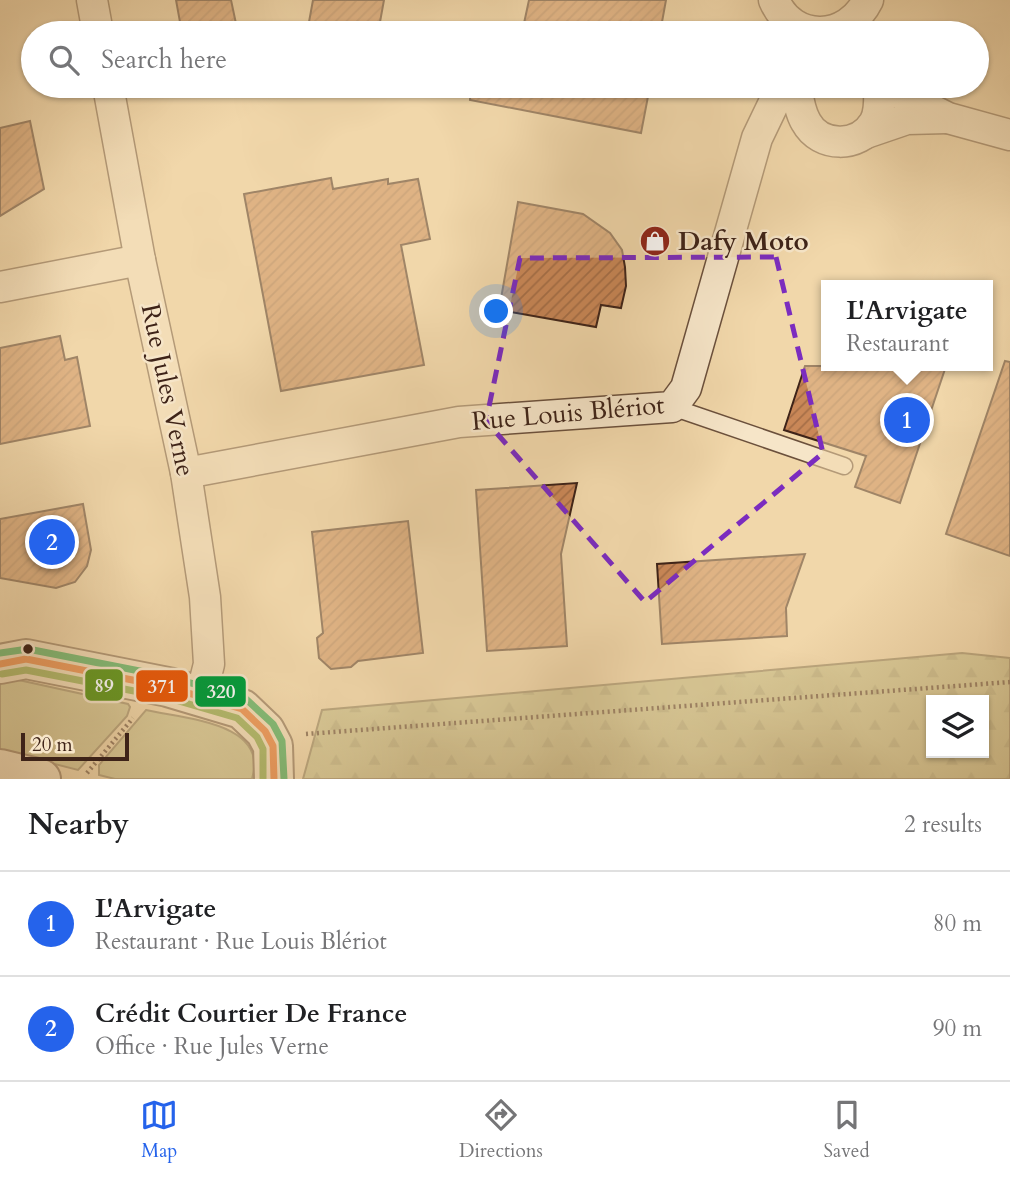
<!DOCTYPE html>
<meta charset="utf-8">
<style>
body{margin:0;font-family:Cardo,serif;background:#f6f6f6;color:#202124}
.controls{position:absolute;right:21px;bottom:21px;display:grid;overflow:hidden;border-radius:0px;box-shadow:0 2px 5px #0004}
.controls button{width:63px;height:63px;display:grid;place-items:center;padding:0;border:0;border-bottom:2px solid #e0e0e0;background:#fff;color:#202124;font:35px sans-serif}
.scale{position:absolute;left:21px;bottom:18px;width:108px;box-sizing:border-box;padding-left:7px;border:4px solid #3e2318;border-top:0;font-size:19px;line-height:24px;white-space:nowrap;color:#3e2318;-webkit-text-stroke:5px #f6e5c8;paint-order:stroke}
.you{position:absolute;left:497px;top:312px;width:24px;height:24px;margin:-18px;border:5px solid #fff;border-radius:50%;background:#1a73e8;box-shadow:0 0 0 10px #1a73e833}
.badge{display:grid;place-items:center;width:46px;height:46px;border-radius:50%;background:#2563eb;color:#fff;font-size:23px;font-weight:700}
.pin{position:absolute;translate:-50% -50%;border:4px solid #fff;box-shadow:0 2px 7px #0006}
.popup{position:absolute;left:821px;top:280px;width:172px;height:91px;box-sizing:border-box;display:grid;place-content:center;border-radius:0px;background:#fff;filter:drop-shadow(0 2px 5px #0005);font-size:23px;white-space:nowrap;color:#757577}
.popup b{font-size:26px;color:#202124}
.popup::after{content:'';position:absolute;left:50%;top:100%;margin-left:-14px;border:14px solid transparent;border-top-color:#fff}
.list{margin:0;padding:0;list-style:none}
h2{display:flex;justify-content:space-between;align-items:center;height:91px;margin:0;padding:0 28px;font-size:30px}
h2 small{font-size:23px;font-weight:400;color:#757577}
.list li{display:grid;grid-template-columns:46px 1fr auto;gap:21px;align-items:center;box-sizing:border-box;height:105px;padding:0 28px;border-top:2px solid #e0e0e0}
.list b{display:block;font-size:26px;white-space:nowrap}
.list p{margin:0;font-size:23px;white-space:nowrap;color:#757577}
.list em{font-size:23px;font-style:normal;color:#757577}
.icon{flex:none;width:38px;height:38px;fill:none;stroke:currentColor;stroke-width:2;stroke-linecap:round;stroke-linejoin:round}
.map{position:relative;flex:none;width:1010px;height:779px;overflow:hidden}
.search{position:absolute;background:#fff;box-shadow:0 2px 5px #0004;left:21px;right:21px;top:21px;height:77px;display:flex;align-items:center;gap:18px;box-sizing:border-box;padding:0 24px;border-radius:38px;color:#757577;font-size:26px}
.sheet{height:301px;background:#fff}
nav{display:flex;justify-content:space-around;align-items:center;box-sizing:border-box;height:98px;border-top:2px solid #e0e0e0;background:#fff;font-size:19px;color:#757577}
nav a{display:grid;justify-items:center;gap:4px}
nav .on{color:#2563eb}
.map>svg:first-child{display:block}
</style>
<div class="map">
<svg width="1010" height="779" viewBox="0 0 1010 779">
<defs>
<pattern id="forest-firs" width="22" height="20" patternUnits="userSpaceOnUse" patternTransform="scale(1.75)"><rect width="22" height="20" fill="#c0bd85"/><path d="M5 1l3.5 6h-7zM16 11l3.5 6h-7z" fill="#a6a272"/></pattern>
<pattern id="building-hatch" width="6" height="6" patternUnits="userSpaceOnUse" patternTransform="scale(1.75)"><rect width="6" height="6" fill="#c98757"/><path d="M-1 1l2-2M0 6l6-6M5 7l2-2" fill="none" stroke="#a56e47"/></pattern>
</defs>
<rect width="100%" height="100%" fill="#f1d7aa"/>
<filter id="stains"><feTurbulence type="fractalNoise" baseFrequency=".00286" numOctaves="4"/><feColorMatrix values="0 0 0 0 .2 0 0 0 0 .09 0 0 0 0 .02 0 0 0 .5 -.17"/></filter>
<radialGradient id="worn" r=".72"><stop offset=".6" stop-color="#630" stop-opacity="0"/><stop offset="1" stop-color="#630" stop-opacity=".3"/></radialGradient>
<g fill="#c0bd85" stroke="#7f704e" stroke-width="2">
<polygon points="14,679 128,704 130,707 127,716 78,770 0,750 0,683"/>
<path d="M146,710C183,719 270,722 252,779H115L99,775V765Z"/>
</g>
<path fill="url(#forest-firs)" stroke="#7f704e" stroke-width="2" fill-rule="evenodd" d="M962,653L1010,658V779H303L322,710ZM931,700H984V753H931Z"/>
<g fill="url(#building-hatch)" stroke="#3e2318" stroke-width="2">
<polygon points="176,0 231,0 238,33 182,33"/>
<polygon points="313,0 384,0 378,33 307,33"/>
<polygon points="529,0 666,0 660,33 550,33 523,28"/>
<polygon points="471,86 650,86 641,133 470,100"/>
<polygon points="30,121 44,189 0,216 0,128"/>
<polygon points="331,178 333,189 388,179 388,184 418,179 430,239 401,245 424,365 281,391 244,194"/>
<polygon points="518,202 583,214 610,233 622,250 625,267 626,286 621,308 601,305 596,327 499,310"/>
<polygon points="60,336 65,360 77,357 90,426 0,444 0,348"/>
<polygon points="1005,361 1010,362 1010,556 946,534"/>
<polygon points="805,366 946,366 900,503 855,487 866,456 784,430"/>
<polygon points="577,483 561,554 567,646 487,651 476,490"/>
<polygon points="83,504 91,550 87,566 75,582 56,588 0,578 0,519"/>
<polygon points="408,521 423,653 358,661 351,667 331,669 319,658 317,638 323,633 312,532"/>
<polygon points="805,554 786,608 787,636 662,644 657,564"/>
</g>
<g fill="none" stroke-linecap="round" stroke-linejoin="round">
<g stroke="#6b503c" stroke-width="19">
<polyline id="service" points="672,407 844,466"/>
</g>
<g stroke="#6b503c" stroke-width="33">
<g id="minor">
<polyline points="92,0 98,33"/>
<path d="M774,0C793,44 848,41 868,0"/>
<polyline points="108,86 140,260 186,473 205,597 209,664 201,696"/>
<path d="M796,86C798,98 800,112 806,122C820,148 859,148 874,123C881,112 879,98 879,86"/>
<polyline points="885,86 948,118 1010,135"/>
<polyline points="866,133 907,119 947,118"/>
<polyline points="0,287 140,260"/>
<polyline points="186,473 459,422 672,407 686,388 757,138 782,86"/>
</g>
</g>
<g stroke="#6b503c" stroke-width="42">
<g id="tertiary">
<polyline points="0,664 26,659 168,687 242,709 265,731 273,746 274,779"/>
<polyline points="0,769 41,779"/>
</g>
</g>
<g stroke="#3e2318" stroke-width="4.5" stroke-dasharray="2 3.5" stroke-linecap="butt">
<polyline points="306,734 1010,682"/>
<polyline points="87,773 133,718"/>
</g>
<use href="#service" stroke="#f6e5c8" stroke-width="16"/>
<use href="#minor" stroke="#f6e5c8" stroke-width="30"/>
<use href="#tertiary" stroke="#f6e5c8" stroke-width="38"/>
<g stroke="#f6e5c8" stroke-width="12">
<polyline id="bus-1" points="0,664 26,659 168,687 242,709 265,731 273,746 274,779"/>
</g>
<g stroke="#f6e5c8" stroke-width="12">
<polyline id="bus-2" points="2,674 26,670 165,697 237,718 257,737 263,749 263,779"/>
</g>
<g stroke="#f6e5c8" stroke-width="12">
<polyline id="bus-3" points="0,653 28,649 170,677 246,699 273,724 282,741 284,779"/>
</g>
<use href="#bus-1" stroke="#ea5b0c" stroke-width="7"/>
<use href="#bus-2" stroke="#6b9a26" stroke-width="7"/>
<use href="#bus-3" stroke="#009e3d" stroke-width="7"/>
</g>
<path d="M0 0H1010V779H0ZM776,257L823,453L645,602L486,421L520,258Z" fill="#f1d7aa" fill-opacity=".55" fill-rule="evenodd"/>
<path fill="none" stroke="#7b2cbf" stroke-width="5" stroke-dasharray="14 9" stroke-linejoin="round" d="M776,257L823,453L645,602L486,421L520,258Z"/>
<defs>
<g id="shop-disc" transform="scale(1.575)"><circle r="9.5" fill="#8f2418" stroke="#f6e5c8"/><path d="M-5-2.5h2.3a2.7 3.5 0 0 1 5.4 0H5L5.5 6h-11ZM-1.5-2.5h3a1.5 2.3 0 0 0-3 0Z" fill="#fff"/></g>
</defs>
<g fill-rule="evenodd">
<use href="#shop-disc" x="655" y="241"/>
</g>
<circle fill="#3e2318" stroke="#f6e5c8" stroke-width="2.5" cx="28" cy="649" r="6"/>
<g text-anchor="middle" dominant-baseline="central" stroke-width="5" stroke-linejoin="round" paint-order="stroke">
<g font-size="26" font-weight="bold" fill="#3e2318" stroke="#f6e5c8" text-anchor="start">
<text x="678" y="241">Dafy Moto</text>
</g>
<g font-size="26" fill="#3e2318" stroke="#f6e5c8">
<text transform="translate(168 390) rotate(78)">Rue Jules Verne</text>
<text transform="translate(568 413) rotate(-5)">Rue Louis Blériot</text>
</g>
</g>
<g stroke="#f6e5c8" stroke-width="2.5">
<rect x="84" y="668" width="40" height="34" rx="7" fill="#6b9a26"/>
<rect x="135" y="669" width="54" height="34" rx="7" fill="#ea5b0c"/>
<rect x="194" y="675" width="53" height="33" rx="7" fill="#009e3d"/>
</g>
<g font-size="19" text-anchor="middle" font-weight="bold" fill="#fff">
<text x="104" y="692">89</text>
<text x="162" y="693">371</text>
<text x="221" y="698">320</text>
</g>
<rect width="100%" height="100%" filter="url(#stains)"/>
<rect width="100%" height="100%" fill="url(#worn)"/>
</svg>
<div class="controls">
<button><svg class="icon" aria-label="layers" viewBox="0 0 24 24"><path d="M12 4l9 5-9 5-9-5zM3 14l9 5 9-5"/></svg></button>
</div>
<div class="scale">20 m</div>
<div class="you"></div>
<div class="pin badge" style="left:907px;top:420px">1</div>
<div class="popup"><b>L'Arvigate</b>Restaurant</div>
<div class="pin badge" style="left:52px;top:542px">2</div>
<div class="search"><svg class="icon" aria-label="search" viewBox="0 0 24 24"><circle cx="10" cy="10" r="6"/><path d="M15 15l6 6"/></svg>Search here</div>
</div>
<section class="sheet">
<h2>Nearby<small>2 results</small></h2>
<ul class="list">
<li><span class="badge">1</span><div><b>L'Arvigate</b><p>Restaurant · Rue Louis Blériot</p></div><em>80 m</em></li>
<li><span class="badge">2</span><div><b>Crédit Courtier De France</b><p>Office · Rue Jules Verne</p></div><em>90 m</em></li>
</ul>
</section>
<nav>
<a class="on"><svg class="icon" aria-label="map" viewBox="0 0 24 24"><path d="M3 6l6-2 6 2 6-2v14l-6 2-6-2-6 2zM9 4v14M15 6v14"/></svg>Map</a>
<a><svg class="icon" aria-label="directions" viewBox="0 0 24 24"><path d="M12 3l9 9-9 9-9-9zM9 14v-3h6M13 9l2 2-2 2"/></svg>Directions</a>
<a><svg class="icon" aria-label="saved" viewBox="0 0 24 24"><path d="M7 4h10v16l-5-4-5 4z"/></svg>Saved</a>
</nav>
